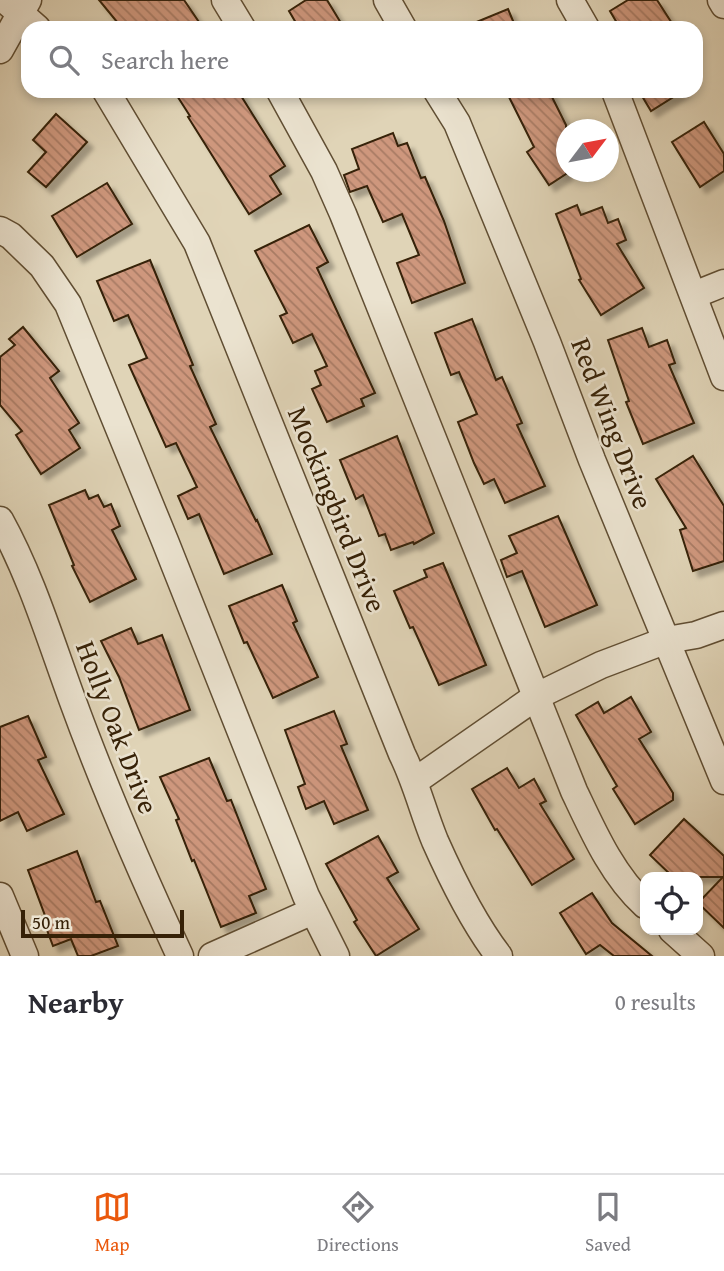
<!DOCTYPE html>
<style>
body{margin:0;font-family:"Gentium Book Plus",serif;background:#f2f2f3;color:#2b2b33}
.controls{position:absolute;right:21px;bottom:21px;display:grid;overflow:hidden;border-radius:14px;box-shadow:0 4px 10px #0003}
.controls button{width:63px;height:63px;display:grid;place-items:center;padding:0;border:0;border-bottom:2px solid #e1e1e2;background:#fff;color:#2b2b33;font:35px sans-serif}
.compass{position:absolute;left:556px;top:119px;width:63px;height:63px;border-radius:50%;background:#fff;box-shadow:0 4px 10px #0003;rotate:58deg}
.scale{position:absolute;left:21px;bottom:18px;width:163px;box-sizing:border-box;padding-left:7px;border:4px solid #362107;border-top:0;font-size:19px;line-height:24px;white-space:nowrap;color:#362107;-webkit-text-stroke:5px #ebe3d0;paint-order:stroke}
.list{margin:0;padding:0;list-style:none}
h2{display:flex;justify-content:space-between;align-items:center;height:91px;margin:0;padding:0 28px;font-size:30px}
h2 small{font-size:23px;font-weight:400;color:#7c7c81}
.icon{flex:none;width:38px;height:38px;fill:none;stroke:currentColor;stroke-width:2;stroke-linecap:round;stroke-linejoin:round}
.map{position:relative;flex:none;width:724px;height:956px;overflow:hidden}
.search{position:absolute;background:#fff;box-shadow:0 4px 10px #0003;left:21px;right:21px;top:21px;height:77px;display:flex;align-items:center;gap:18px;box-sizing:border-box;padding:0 24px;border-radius:21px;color:#7c7c81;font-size:26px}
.sheet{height:217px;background:#fff}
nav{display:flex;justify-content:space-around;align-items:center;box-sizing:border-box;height:98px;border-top:2px solid #e1e1e2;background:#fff;font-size:19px;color:#7c7c81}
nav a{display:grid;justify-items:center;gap:4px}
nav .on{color:#ea580c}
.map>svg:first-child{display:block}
</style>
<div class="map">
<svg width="724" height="956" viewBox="0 0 724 956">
<defs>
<pattern id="building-back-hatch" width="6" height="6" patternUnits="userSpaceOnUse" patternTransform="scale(1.75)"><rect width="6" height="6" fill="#ce977d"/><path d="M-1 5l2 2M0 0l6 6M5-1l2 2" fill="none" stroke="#a87b64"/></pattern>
<filter id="shadow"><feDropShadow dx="6" dy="6" stdDeviation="2" flood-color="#0004"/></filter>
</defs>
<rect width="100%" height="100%" fill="#e0d4b7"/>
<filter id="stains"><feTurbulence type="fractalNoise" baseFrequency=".00286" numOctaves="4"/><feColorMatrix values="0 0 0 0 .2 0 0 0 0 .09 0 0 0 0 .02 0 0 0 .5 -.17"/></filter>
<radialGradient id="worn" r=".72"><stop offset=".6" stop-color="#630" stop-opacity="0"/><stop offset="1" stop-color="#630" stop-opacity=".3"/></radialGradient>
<g fill="url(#building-back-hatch)" stroke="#362107" stroke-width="2" filter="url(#shadow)">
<polygon points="99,0 184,0 203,28 122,28"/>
<polygon points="306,0 327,0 344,28 299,28 289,11"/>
<polygon points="628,0 657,0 675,28 620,28 610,11"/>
<polygon points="508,9 516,28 462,28"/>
<polygon points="174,91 238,91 285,166 270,176 281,194 249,214 188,117 190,116"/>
<polygon points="506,91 549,91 566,125 566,174 549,185 527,152 534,147"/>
<polygon points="639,91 683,91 651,111"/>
<polygon points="56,114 87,142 46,187 28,172 46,152 33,140"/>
<polygon points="704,122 724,154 724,171 700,187 672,142"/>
<polygon points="393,133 398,146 407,143 421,178 425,177 444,221 465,283 412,303 397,263 419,255 402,214 383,222 367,186 350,192 344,175 359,169 352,149"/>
<polygon points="107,183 132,224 77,257 52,216"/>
<polygon points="577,205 581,215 602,207 608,223 618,219 626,240 617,244 644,288 601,315 579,280 581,279 556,214"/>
<polygon points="309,225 328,262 317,268 375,393 361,399 364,406 327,422 312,389 321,385 315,371 327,366 312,334 293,343 280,316 287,313 255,251"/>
<polygon points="150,260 193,365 190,366 216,424 210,427 256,521 257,520 272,554 224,574 199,514 188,519 178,496 197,487 176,443 166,447 129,365 147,358 128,315 114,321 97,281"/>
<polygon points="472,319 496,380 502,377 522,423 517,425 545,486 505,503 494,479 484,484 474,463 458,422 477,414 459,372 451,375 435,333"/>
<polygon points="23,327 59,371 50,378 79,423 69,430 80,448 41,474 16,435 22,431 0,405 0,357 15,345 9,339"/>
<polygon points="642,328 649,347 667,340 675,363 669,365 694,423 643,444 626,402 629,401 608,340"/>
<polygon points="397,436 434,533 414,544 413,542 391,550 385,534 379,536 363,495 356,499 340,460"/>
<polygon points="693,456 724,506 724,561 693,571 680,530 686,528 656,479"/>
<polygon points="85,490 89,499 98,495 104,507 111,504 120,526 112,530 136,579 90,602 72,566 74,565 49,505"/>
<polygon points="558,516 597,605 545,627 522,571 507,577 501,560 517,553 509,536"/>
<polygon points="443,563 486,665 439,685 413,627 410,628 394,591 427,577 424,570"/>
<polygon points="282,585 297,621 293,623 318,677 273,698 247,642 244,643 229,606"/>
<polygon points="131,628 138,644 162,635 190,710 139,730 119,677 101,641"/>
<polygon points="631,697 651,732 639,739 673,793 673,800 635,824 613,789 617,786 576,715 598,702 604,713"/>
<polygon points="334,711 347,744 341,746 368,810 334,824 324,801 306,809 298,787 305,784 285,730"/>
<polygon points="28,716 46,757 38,760 64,814 27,831 18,812 0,821 0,727"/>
<polygon points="209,758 227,801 231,800 266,889 249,896 256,913 221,927 194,860 192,861 176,820 179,819 160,777"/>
<polygon points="507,768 519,788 534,779 546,801 540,804 574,859 532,885 497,829 495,830 472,789"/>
<polygon points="684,819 724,856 724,928 698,903 723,877 673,877 650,855"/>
<polygon points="378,836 398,872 387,878 419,929 376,956 354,922 357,920 326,864"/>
<polygon points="77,851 96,902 100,901 118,946 91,956 78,956 71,939 53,946 44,922 47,921 28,870"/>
<polygon points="592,893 612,923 652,956 614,956 600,945 586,954 560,913"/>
</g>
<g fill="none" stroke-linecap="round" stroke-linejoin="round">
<g stroke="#604e33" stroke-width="29">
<g id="minor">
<polyline points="5,0 37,28"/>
<polyline points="225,0 242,28"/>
<polyline points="387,0 403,28"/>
<polyline points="570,0 586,28"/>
<polyline points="721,0 724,5"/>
<polyline points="0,50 28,0"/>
<path d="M106,91L197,243L402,754C416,782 423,812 435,841C451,877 475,925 499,956"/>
<path d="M280,91L324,171L343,214L574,791C593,831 612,875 645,905"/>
<polyline points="437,91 457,123 547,342 592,460 724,781"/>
<polyline points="615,91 724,377"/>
<polyline points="0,230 11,236 42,266 68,304 165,541 306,896 336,956"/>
<polyline points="694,295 724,283"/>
<path d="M0,520C31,576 50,639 72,699C104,787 141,872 180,956"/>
<polyline points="415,781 537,696 601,665 667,640 696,635 724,625"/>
<polyline points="0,896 25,956"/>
<polyline points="672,930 701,956"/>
<polyline points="212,956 313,911"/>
</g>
</g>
<use href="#minor" stroke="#ebe3d0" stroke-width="26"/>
</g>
<g text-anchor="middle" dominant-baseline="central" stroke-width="5" stroke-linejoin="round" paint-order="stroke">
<g font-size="28" fill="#362107" stroke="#ebe3d0">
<text transform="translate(613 423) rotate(69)">Red Wing Drive</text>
<text transform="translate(338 509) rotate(68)">Mockingbird Drive</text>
<text transform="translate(118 727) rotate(69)">Holly Oak Drive</text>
</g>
</g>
<rect width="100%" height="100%" filter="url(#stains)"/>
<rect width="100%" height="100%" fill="url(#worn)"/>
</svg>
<div class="controls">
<button><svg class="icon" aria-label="locate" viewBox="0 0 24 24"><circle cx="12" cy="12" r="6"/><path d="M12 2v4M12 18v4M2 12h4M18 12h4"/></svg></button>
</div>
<svg class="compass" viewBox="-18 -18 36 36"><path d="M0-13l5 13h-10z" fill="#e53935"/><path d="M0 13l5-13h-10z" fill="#7c7c81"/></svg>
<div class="scale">50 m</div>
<div class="search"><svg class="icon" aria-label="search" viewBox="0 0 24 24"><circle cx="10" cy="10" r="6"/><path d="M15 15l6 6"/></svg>Search here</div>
</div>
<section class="sheet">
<h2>Nearby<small>0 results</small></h2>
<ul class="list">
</ul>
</section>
<nav>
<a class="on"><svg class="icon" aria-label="map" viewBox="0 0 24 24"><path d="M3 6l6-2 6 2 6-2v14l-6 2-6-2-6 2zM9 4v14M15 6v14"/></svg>Map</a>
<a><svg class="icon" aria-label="directions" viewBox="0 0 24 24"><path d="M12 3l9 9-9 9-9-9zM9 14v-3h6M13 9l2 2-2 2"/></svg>Directions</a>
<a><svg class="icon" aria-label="saved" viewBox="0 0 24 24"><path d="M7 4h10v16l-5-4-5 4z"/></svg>Saved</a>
</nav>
